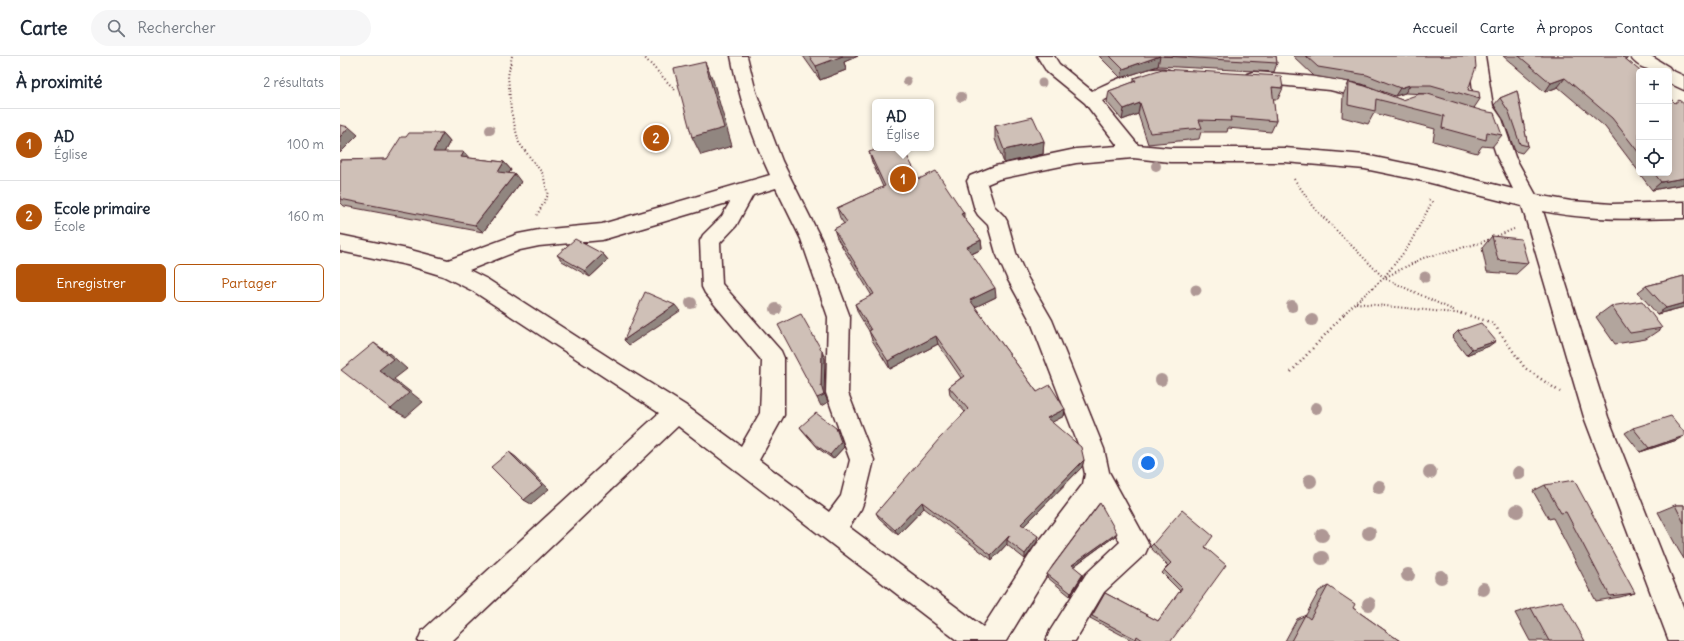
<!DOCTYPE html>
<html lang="fr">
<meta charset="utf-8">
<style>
body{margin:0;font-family:Delius,sans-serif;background:#f6f6f7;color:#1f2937}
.controls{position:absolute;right:12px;top:12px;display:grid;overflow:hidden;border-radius:6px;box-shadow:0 2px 10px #0003}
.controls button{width:36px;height:36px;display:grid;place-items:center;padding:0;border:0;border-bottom:1px solid #e0e1e3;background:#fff;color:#1f2937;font:20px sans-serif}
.you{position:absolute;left:808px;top:407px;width:14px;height:14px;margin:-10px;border:3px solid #fff;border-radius:50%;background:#1a73e8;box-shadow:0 0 0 6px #1a73e833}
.badge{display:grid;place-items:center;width:26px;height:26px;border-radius:50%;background:#b45309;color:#fff;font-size:13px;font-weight:700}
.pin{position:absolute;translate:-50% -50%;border:2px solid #fff;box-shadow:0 1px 4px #0006}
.popup{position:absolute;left:532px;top:43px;width:62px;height:52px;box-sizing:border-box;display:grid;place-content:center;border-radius:6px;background:#fff;filter:drop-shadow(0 1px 3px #0005);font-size:13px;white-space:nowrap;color:#747a83}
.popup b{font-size:15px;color:#1f2937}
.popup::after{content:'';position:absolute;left:50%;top:100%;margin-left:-8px;border:8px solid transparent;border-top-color:#fff}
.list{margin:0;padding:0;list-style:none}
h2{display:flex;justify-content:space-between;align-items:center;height:52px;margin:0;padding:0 16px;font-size:17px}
h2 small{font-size:13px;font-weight:400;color:#747a83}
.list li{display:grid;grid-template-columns:26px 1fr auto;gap:12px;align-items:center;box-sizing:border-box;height:72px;padding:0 16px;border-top:1px solid #e0e1e3}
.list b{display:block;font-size:15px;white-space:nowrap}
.list p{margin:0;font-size:13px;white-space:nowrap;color:#747a83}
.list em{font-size:13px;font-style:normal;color:#747a83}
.actions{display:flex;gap:8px;padding:12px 16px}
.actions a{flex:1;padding:9px 0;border:1px solid #b45309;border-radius:6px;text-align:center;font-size:14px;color:#b45309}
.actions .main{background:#b45309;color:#fff}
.icon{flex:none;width:22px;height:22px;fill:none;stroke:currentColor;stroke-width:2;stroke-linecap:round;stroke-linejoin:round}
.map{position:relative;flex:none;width:1344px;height:585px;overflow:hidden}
header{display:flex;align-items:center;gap:24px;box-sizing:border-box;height:56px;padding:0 20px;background:#fff;border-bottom:1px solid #e0e1e3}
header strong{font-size:19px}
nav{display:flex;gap:22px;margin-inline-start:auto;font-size:14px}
.search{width:280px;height:36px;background:#f6f6f7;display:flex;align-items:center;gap:10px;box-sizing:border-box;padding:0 14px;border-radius:22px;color:#747a83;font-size:15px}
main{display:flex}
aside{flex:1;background:#fff}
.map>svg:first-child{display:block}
</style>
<header>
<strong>Carte</strong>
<div class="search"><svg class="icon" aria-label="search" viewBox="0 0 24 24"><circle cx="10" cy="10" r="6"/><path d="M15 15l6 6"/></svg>Rechercher</div>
<nav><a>Accueil</a><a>Carte</a><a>À propos</a><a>Contact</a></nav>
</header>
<main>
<aside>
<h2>À proximité<small>2 résultats</small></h2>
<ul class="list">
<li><span class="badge">1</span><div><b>AD</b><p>Église</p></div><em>100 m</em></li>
<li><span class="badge">2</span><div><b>Ecole primaire</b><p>École</p></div><em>160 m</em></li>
</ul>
<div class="actions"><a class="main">Enregistrer</a><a>Partager</a></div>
</aside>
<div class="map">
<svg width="1344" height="585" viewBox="0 0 1344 585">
<rect width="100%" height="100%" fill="#fcf5e5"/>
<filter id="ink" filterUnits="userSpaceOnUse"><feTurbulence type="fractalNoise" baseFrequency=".025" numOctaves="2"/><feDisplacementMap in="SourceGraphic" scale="8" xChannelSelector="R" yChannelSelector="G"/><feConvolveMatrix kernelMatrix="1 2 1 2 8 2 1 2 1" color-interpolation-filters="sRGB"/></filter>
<g filter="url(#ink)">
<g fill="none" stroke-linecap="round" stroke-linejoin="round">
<g stroke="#4a1f2b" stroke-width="3">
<g id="minor">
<path d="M391,0H407L416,36L442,105L481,183L510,261L508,337L534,404L524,445L521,453L509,471L643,571L694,492L743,428L745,418L740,393L691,266L667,222L656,197L648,169L638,159L635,154L627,125L630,120L655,110L736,93L778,90L745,47L707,16L697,0H714L719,8L752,35C772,25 807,8 829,14L832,18L829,22L803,27L762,45L798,89L830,92H945L1025,99L1083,111L1173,133L1157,101L1145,65L1135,52L1129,0H1145L1153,50L1162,63L1175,101L1196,139L1231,145L1272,148L1344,146V162C1295,163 1252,165 1203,155L1268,361L1344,553V585H1329L1244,361L1182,150L1083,125L1025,113L945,106H830L793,102L736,107L659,123L647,128L654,150L664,160L667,165L676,197L686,219L712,264L764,393L769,416L809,489L805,498L764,536L735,585H706L710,575L746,518L780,486L759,447L712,510L666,585H618L338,370L112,585H78L82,575L319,357L133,235L103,220L67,209L0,195V179L67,193L108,204L178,178L199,174L262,168L430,119C412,81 399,41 391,0ZM436,132L461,183L488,261L486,337L510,404L501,440L489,456L419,404L444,359V302L441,295L382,228L380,187L396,170L413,139ZM390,146L382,160L363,179L360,185L362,231L365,237L422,305L420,357L401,390L345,349L279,308L147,223L129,214L180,194L199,190L262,184Z"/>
<path d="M1290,0H1311L1329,11L1331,14L1344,20V34L1329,27V15C1314,15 1298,14 1290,0Z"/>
<path d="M913,16C957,19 999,21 1041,35L1044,39L1041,43L1035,45L990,34L907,26L904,22L907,18Z"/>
</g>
</g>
<g stroke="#4a1f2b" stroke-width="2" stroke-dasharray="1 2.5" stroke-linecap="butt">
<polyline points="172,0 168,20 171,55 179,87 203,118 208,139 197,159"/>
<polyline points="303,0 336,35"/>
<polyline points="954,123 976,154 1044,222 1115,255"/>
<polyline points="1045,220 1068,191 1092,146 1087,143"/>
<polyline points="1016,247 1124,258"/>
<polyline points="1004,258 1015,247 1044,222 1083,202 1140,187 1174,173"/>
</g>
<g stroke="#4a1f2b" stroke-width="2.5" stroke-dasharray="1 3.5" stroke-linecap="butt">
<polyline points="1121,257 1153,267 1185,312 1220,336"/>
<polyline points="951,316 1005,257"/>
</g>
<use href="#minor" fill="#fcf5e5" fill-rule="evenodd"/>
</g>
<g fill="#af9895">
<circle cx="567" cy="25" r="4.5"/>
<circle cx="702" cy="27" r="4.5"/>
<circle cx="621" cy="41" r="5"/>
<circle cx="150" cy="74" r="5"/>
<circle cx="816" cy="110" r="5"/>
<circle cx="1085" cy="221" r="5.5"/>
<circle cx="856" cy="234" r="5.5"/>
<circle cx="351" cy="247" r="6"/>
<circle cx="952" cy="250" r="6"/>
<circle cx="436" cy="253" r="6"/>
<circle cx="972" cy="264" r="6"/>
<circle cx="821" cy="324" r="6"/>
<circle cx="976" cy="352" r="6"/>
<circle cx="1090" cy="416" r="7"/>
<circle cx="1179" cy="417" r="7"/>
<circle cx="970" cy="425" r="7"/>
<circle cx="1039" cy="431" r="7"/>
<circle cx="1177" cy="455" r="7"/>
<circle cx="1029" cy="477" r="7"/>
<circle cx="982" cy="479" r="7"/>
<circle cx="982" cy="502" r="7"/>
<circle cx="1068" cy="519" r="7"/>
<circle cx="1101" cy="521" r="7"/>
<circle cx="1143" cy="533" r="7"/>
<circle cx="1029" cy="548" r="7"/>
</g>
<g fill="#b2a59d" stroke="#4a1f2b">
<polygon points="463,0 518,0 504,6 506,14 480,24"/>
<polygon points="759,0 936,0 937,7 934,16 818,10 781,22"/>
<polygon points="953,0 1135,0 1128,34 1140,43 1134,52 1162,79 1152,91 1142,90 1137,97 1093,85 1095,73 1034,57 1028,68 1002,61 1003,39 1009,26 1062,44 1088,38 1065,37 1055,40 1022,28 974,20"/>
<polygon points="1163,0 1290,0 1286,3 1299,15 1299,116 1265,71 1218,31 1205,36"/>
<polygon points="794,22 943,32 938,43 933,43 936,65 931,76 888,72 887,76 861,76 859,83 808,88 798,58 782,64 767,46 769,35 794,26"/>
<polygon points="1177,35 1188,90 1182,97 1175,95 1163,63 1154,49 1160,42"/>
<polygon points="655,70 704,85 703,98 664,107 655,83"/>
<polygon points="103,77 110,85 104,96 129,102 164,106 171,114 169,117 181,126 143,176 4,150 0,146 0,104 47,103 66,81"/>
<polygon points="529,96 579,123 624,162 641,184 642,193 632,198 656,241 635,251 697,336 725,353 724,360 712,366 744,404 742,411 684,470 697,486 685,503 667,489 667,488 652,504 584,452 558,479 539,462 536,457 625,356 610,339 609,331 621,322 598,288 550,313 532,284 529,275 518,257 515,248 532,240 497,182 494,173 504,168 500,162 497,152 543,131 532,106"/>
<polygon points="1299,117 1329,117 1344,128 1312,134"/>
<polygon points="1152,180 1188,207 1176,218 1147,216 1142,192"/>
<polygon points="263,198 268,204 250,221 222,205 217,199"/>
<polygon points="1344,220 1344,251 1317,258 1298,236 1306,230"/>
<polygon points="1271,250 1322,272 1306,283 1275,288 1256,261"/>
<polygon points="1118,275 1149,290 1126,299 1112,281"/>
<polygon points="460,371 496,372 499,376 504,391 493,403 479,393 463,375"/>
<polygon points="1293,372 1337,384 1300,396 1285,377"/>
<polygon points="1205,429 1295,537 1280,541 1256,545 1213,462 1209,463 1193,435"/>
<polygon points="1335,449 1344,449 1344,503 1339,495 1318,456"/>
<polygon points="777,477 775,480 733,511 743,518 742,521 730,540 707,521 707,518"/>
<polygon points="813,488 865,491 831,585 799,585 796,583 794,585 793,585 750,562 765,537 818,565 840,535 822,517 828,510 810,491"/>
<polygon points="988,530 1013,552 1060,585 945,585 957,563 966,559 979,535"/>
<polygon points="1191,552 1245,585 1190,585 1175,557"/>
</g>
<g fill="#918680" stroke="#4a1f2b">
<polygon points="500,0 518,0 504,6 506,14 480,24 476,10"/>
<polygon points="820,0 818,10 781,22 783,13"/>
<polygon points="1282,0 1290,0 1289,1 1275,8"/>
<polygon points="365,6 373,24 392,90 361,99 352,81"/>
<polygon points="1225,22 1218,31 1205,36 1211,27"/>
<polygon points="1070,29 1065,37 1055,40 1060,32"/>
<polygon points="800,47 798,58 782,64 784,53"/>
<polygon points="9,71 18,79 0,97 0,81"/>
<polygon points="103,77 110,85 100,104 93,96"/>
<polygon points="704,85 703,98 664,107 664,94"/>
<polygon points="124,96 131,104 121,101"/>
<polygon points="164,106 171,114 165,123 158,116"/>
<polygon points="175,118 181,126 143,176 135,169"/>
<polygon points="1344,122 1344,128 1312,134 1321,126"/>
<polygon points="624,157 624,167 621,158"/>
<polygon points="641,184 642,193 627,200 627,191"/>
<polygon points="263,198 268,204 250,221 245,215"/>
<polygon points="655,232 656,241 631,253 630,244"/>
<polygon points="1344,247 1344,251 1317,258 1326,252"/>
<polygon points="335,249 340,255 289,289 284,284"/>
<polygon points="596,280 598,288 550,313 548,305"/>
<polygon points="1156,285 1149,290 1126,299 1132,293"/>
<polygon points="34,287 49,297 67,313 54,323 83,346 66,361 51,353 39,314"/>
<polygon points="482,295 485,303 484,337 488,346 481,350 477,342 481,329"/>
<polygon points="725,353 724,360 707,369 707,362"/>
<polygon points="496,372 499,376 504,391 493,403 490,399"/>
<polygon points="1344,380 1337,384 1300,396 1309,392"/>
<polygon points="169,396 176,401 209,433 191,448 184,444"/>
<polygon points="744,404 742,411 681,473 681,468"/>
<polygon points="582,446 584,452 558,479 555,474"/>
<polygon points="777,477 775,480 731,512 732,509"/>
<polygon points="670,479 667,484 667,488 652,504 651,499"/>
<polygon points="698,480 697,486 685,503 685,498"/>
<polygon points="743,518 742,521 730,540 731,537"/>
</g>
<g fill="#cfc0b7" stroke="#4a1f2b">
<polygon points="469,0 503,0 476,10"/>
<polygon points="770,0 820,0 783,13"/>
<polygon points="823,0 936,0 937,7"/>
<polygon points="966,0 1099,0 1100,1 1100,0 1135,0 1136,11 1128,34 1139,36 1140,43 1091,29 1070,29 1060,32 1027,19 978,11"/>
<polygon points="1179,0 1282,0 1300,15 1299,97 1272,62 1225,22 1211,27"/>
<polygon points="365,6 384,72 352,81 334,13"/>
<polygon points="822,13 941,20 943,32 932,31 936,65 890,61 891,65 859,64 862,72 810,77 800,47 784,53 769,35 796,25 794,22"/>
<polygon points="1009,26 1025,30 1062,44 1079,38 1088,38 1143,55 1154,57 1162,79 1147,76 1146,84 1102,72 1104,60 1036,43 1035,55 1008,49"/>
<polygon points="1177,35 1188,90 1180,88 1169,56 1160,42"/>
<polygon points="1330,42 1335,47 1339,44 1344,48 1344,122 1321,126 1314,117 1329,117 1329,43"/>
<polygon points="693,61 704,85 664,94 655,70"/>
<polygon points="0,69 9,71 0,81"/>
<polygon points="69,77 103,77 93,96 124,96 121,101 164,106 158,116 175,118 135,169 0,143 0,104 47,103 61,81 66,81"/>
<polygon points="542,92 563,92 579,123 596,115 624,157 621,158 641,184 627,191 655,232 630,244 697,336 710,329 725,353 707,362 741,391 744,404 681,468 698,480 685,498 667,484 670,479 651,499 582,446 555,474 536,457 599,383 628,353 609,331 624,320 596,280 548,305 529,275 531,274 515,248 534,238 494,173 507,166 497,152 545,130 529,96"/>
<polygon points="1152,180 1181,183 1188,207 1158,204"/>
<polygon points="235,183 263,198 245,215 217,199"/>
<polygon points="1344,220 1344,247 1326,252 1306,230"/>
<polygon points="305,236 335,249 284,284"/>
<polygon points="1302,245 1322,272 1290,277 1271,250"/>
<polygon points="461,258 482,295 481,329 484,339 477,342 438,269"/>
<polygon points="1141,267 1156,285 1132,293 1118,275"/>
<polygon points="34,287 53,303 39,314 69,337 51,353 1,314"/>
<polygon points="476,357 496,372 501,386 490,399 476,389 460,371"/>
<polygon points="1331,360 1344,376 1344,380 1309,392 1293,372"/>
<polygon points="169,396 202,429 184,444 151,411"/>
<polygon points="1234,424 1295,537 1270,540 1226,456 1221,457 1205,429"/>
<polygon points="760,447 777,477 732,509 743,518 731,537 707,518"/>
<polygon points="1335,449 1344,449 1344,467"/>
<polygon points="842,454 873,480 865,491 886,509 831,585 804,585 797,580 796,583 752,560 765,537 818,565 842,532 824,514 831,507 813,488"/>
<polygon points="988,530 1015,548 1013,552 1060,585 951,585 965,559 970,563"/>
<polygon points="1222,545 1245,585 1209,585 1191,552"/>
</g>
</g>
</svg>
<div class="controls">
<button>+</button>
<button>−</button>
<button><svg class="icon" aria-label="locate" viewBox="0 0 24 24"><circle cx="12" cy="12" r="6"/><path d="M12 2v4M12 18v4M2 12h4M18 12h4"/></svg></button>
</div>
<div class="you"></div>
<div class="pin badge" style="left:563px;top:123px">1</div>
<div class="popup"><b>AD</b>Église</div>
<div class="pin badge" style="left:316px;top:82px">2</div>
</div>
</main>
